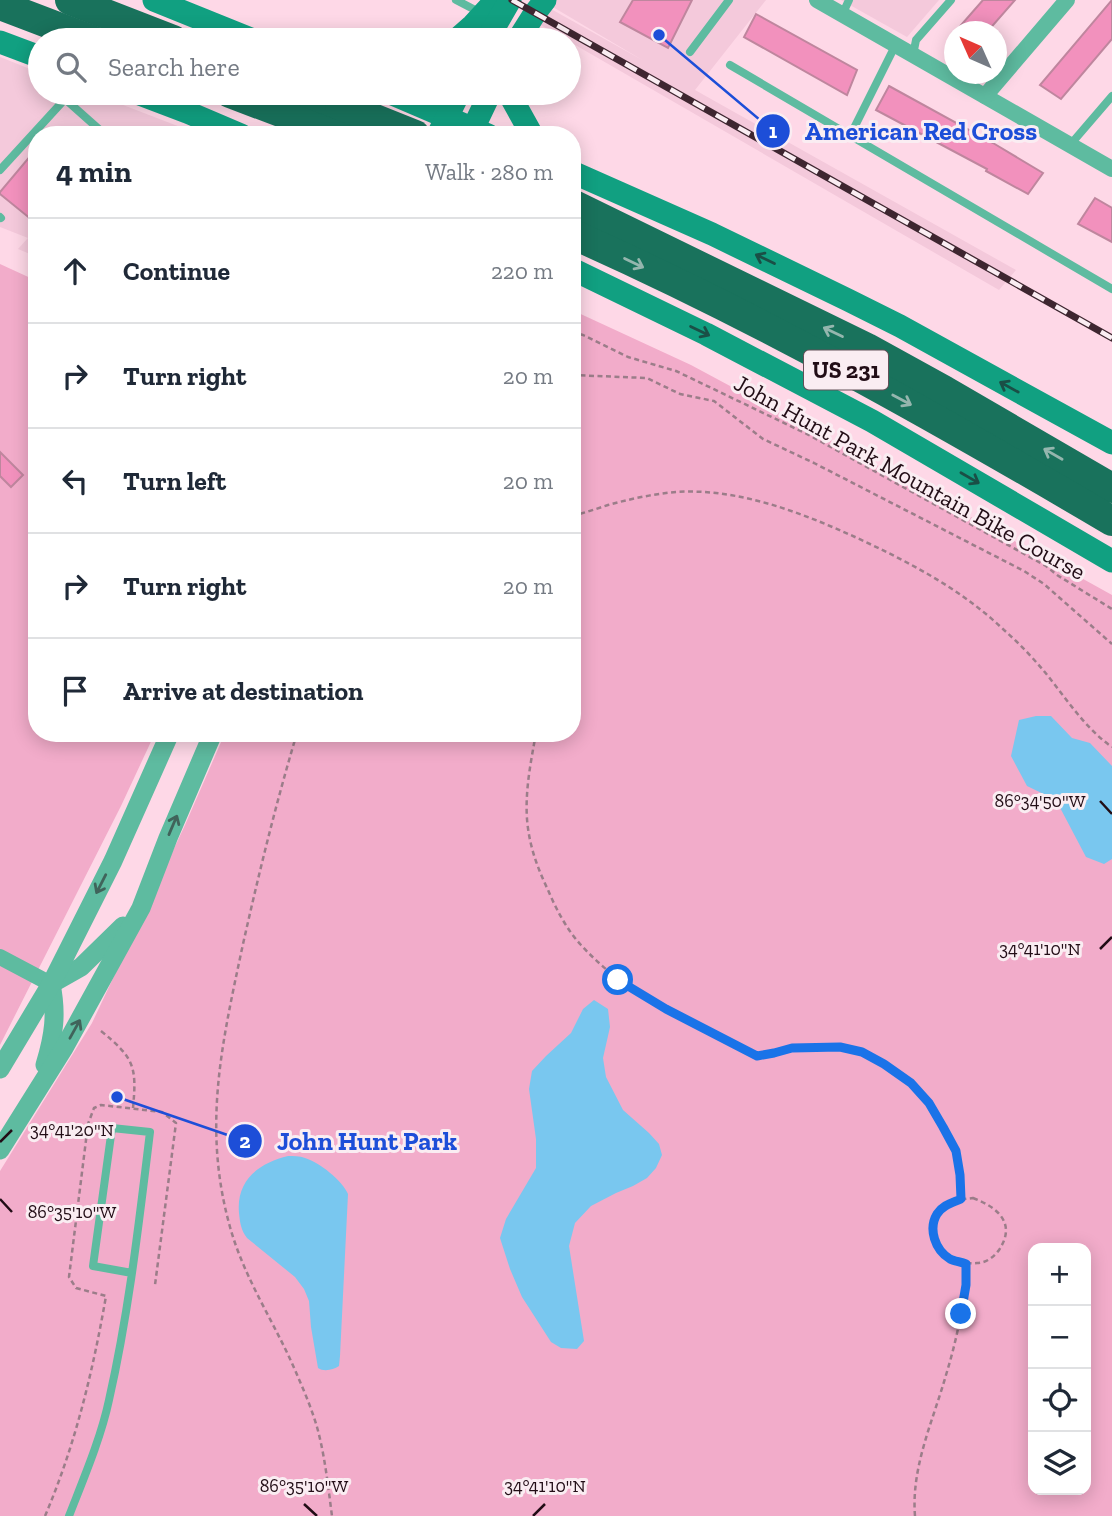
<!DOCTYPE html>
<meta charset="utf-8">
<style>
body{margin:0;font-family:"Zilla Slab",serif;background:#f2f2f3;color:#1f2937}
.controls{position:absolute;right:21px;bottom:21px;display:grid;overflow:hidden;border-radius:14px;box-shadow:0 4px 18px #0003}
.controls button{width:63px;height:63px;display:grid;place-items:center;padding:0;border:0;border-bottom:2px solid #e0e1e3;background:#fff;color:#1f2937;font:35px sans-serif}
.compass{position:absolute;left:944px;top:21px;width:63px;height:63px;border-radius:50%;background:#fff;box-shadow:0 4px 18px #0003;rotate:315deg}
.stop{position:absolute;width:21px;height:21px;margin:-16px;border:5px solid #1a73e8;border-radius:50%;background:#fff}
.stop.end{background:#1a73e8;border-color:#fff;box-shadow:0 2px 7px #0008}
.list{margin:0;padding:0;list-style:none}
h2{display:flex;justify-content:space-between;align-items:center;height:91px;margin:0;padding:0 28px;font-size:30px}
h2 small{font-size:23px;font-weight:400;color:#747a83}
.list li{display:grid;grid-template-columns:46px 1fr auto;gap:21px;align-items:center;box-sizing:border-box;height:105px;padding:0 28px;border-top:2px solid #e0e1e3}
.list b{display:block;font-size:26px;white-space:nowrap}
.list em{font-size:23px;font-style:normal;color:#747a83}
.icon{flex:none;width:38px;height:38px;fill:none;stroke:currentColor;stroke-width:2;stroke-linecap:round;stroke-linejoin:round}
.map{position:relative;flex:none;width:1112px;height:1516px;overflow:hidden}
.search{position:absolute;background:#fff;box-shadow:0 4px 18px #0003;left:28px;top:28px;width:553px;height:77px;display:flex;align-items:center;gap:18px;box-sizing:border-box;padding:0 24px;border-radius:38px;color:#747a83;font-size:26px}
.panel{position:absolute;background:#fff;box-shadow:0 4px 18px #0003;left:28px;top:126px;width:553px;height:616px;border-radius:28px}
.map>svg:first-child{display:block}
</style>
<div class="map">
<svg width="1112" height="1516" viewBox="0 0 1112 1516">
<rect width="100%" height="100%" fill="#fed8e7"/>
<g fill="#f4c9db">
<polygon points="541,0 766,0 695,90 1016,270 999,290 539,24 551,9 644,61"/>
<polygon points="841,0 939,0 907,37"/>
<polygon points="0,57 40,73 40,93 92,93 201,135 37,135 37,257 18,249 28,238 0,227"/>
</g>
<g fill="#f2acca" fill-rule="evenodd">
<polygon points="0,264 37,281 37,733 155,733 121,806 0,1045"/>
<path d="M572,310L691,365L901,478L1112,595V1516H0V1171L92,1023L185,825L225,733H572ZM1033,1248H1086V1490H1033Z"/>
</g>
<g fill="#79c7ef">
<polygon points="1036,716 1051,716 1072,738 1090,743 1112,766 1112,859 1104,864 1086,857 1056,800 1027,786 1011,756 1019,720"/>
<polygon points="594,1000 608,1009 610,1027 603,1058 606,1077 623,1110 649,1133 659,1144 662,1155 656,1168 647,1178 633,1186 616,1193 591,1206 575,1223 569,1246 584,1341 577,1349 561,1348 551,1342 522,1297 510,1269 500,1238 506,1219 536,1168 536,1139 529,1089 532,1071 546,1056 571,1033 583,1009"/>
<path d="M288,1156C293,1156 300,1156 305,1158C319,1162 343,1181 348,1194L340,1356L339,1366C333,1370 324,1372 318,1368L311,1327L309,1301L304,1289L295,1277L247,1238C241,1230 240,1223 239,1213C236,1180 259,1163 288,1156Z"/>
</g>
<g fill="#f291bd" stroke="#bf869e" stroke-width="2">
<polygon points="633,0 692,0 668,48 620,22"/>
<polygon points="983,0 1015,0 987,32 955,32"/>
<polygon points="1112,0 1112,39 1061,99 1040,85"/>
<polygon points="756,14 857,70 847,95 744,37"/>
<polygon points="889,86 993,143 1043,173 1028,194 986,171 987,169 876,110"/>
<polygon points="37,148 37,215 32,220 0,194 0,192"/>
<polygon points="1095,198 1112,208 1112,242 1078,224"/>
<polygon points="0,452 23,475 11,487 0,476"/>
</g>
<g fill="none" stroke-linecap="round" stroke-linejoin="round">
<g stroke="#9b7d89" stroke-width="2.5" stroke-dasharray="5 3.5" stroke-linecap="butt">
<polyline points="572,332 583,335 628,357 676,371 809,435 1046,566 1057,575 1112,609"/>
<polyline points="572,375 647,378 680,394 714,401 763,439 814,463 1024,571 1044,584 1112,644"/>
<path d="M572,516C584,513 596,509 608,505C630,499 653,494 676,492C738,488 800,512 855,537C909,562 961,589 1004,630C1020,644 1035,660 1048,676C1068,701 1086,729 1112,747"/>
<path d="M297,733C276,803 259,873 243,944C222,1043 202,1127 230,1227C245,1281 277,1326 298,1377C305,1393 312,1410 317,1427C325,1456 328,1486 332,1516"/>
<path d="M536,733C531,761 525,790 527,819C529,845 537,867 548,890C556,909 567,930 581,945C628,997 696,1025 757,1056L774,1053L791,1048L840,1047L862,1052L884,1064L911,1083L929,1103L943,1127L956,1151L960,1175L961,1199"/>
<path d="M101,1031C134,1058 137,1066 133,1108"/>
<path d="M973,1198C997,1207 1017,1223 999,1250C994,1257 986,1263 977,1263C968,1264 959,1263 950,1259C930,1248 927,1217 947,1205C954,1200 965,1199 973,1198Z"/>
<path d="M45,1516C75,1446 93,1371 106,1296L76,1288L69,1277L88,1124L94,1108L101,1105L162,1112L176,1123L155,1285"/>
<path d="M915,1516C911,1467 933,1421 946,1375C957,1339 965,1301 966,1264"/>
</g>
<g stroke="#5ebba0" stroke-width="8">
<polyline points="456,0 481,13"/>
<polyline points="842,15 849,0"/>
<polyline points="690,52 729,0"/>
<polyline points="913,55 916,40 951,0"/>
<polyline points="730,65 1112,289"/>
<polyline points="65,99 101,131"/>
<polyline points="850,136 895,46"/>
<polyline points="1070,145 1112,96"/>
<polyline points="0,170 65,99 68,93"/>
<polyline points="0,217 1,218"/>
<path d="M69,1516C83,1480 101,1438 109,1400C129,1312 139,1222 150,1132L112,1128L93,1266L132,1273"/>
</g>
<g stroke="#5ebba0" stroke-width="16">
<polyline points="817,0 1112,169"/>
<polyline points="985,96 1067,0"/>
<polyline points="0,957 51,984"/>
</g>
<g stroke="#5ebba0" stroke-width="19">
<polyline points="51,984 81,967 123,926"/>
<path d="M45,1065C54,1035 57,1014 51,984"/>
<polyline points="0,1069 51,984 113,861 170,733"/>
<polyline points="0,1150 64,1048 141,908 168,838 213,733"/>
</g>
<g stroke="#11a081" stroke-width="23">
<polyline points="154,0 253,40"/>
<polyline points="456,40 473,25 496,0"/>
<polyline points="487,40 510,0"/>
<polyline points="518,40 535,13 545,0"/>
<polyline points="0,42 40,57"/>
<polyline points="137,93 187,112 241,135"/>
<polyline points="390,93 488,135"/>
<polyline points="512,93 512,99 532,135"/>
<polyline points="438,135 459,93"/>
<polyline points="470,135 490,93"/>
<polyline points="572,172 712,234 848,300 900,326 1112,443"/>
<polyline points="572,269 706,334 872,421 1112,561"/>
</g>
<g stroke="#19725c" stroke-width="30">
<polyline points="70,0 173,40"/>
<polyline points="0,5 92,40"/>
<polyline points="230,93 341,135"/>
<polyline points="308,93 340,105"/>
<polyline points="572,204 867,348 945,391 1112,488"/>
<path d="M572,234C759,317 937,418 1112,521"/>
</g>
<g stroke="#3e2630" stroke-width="7">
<polyline id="rail" points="512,0 1112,338"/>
</g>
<use href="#rail" stroke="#faedf2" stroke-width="4.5" stroke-dasharray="13" stroke-linecap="butt"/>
<polyline stroke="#19725c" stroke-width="30" points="340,105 415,135"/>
</g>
<defs><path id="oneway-shaft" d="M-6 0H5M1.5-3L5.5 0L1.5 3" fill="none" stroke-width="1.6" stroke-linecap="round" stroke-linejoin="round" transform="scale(1.75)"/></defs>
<g stroke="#1a4f46">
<use href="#oneway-shaft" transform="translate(765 259) rotate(-154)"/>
<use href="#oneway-shaft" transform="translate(700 331) rotate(26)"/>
<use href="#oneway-shaft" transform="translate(1009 387) rotate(-151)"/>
<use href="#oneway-shaft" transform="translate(970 478) rotate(30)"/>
</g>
<g stroke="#95b6ae">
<use href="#oneway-shaft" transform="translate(634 263) rotate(26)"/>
<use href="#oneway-shaft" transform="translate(833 332) rotate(-154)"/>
<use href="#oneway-shaft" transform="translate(902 400) rotate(28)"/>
<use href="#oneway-shaft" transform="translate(1053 454) rotate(-150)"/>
</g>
<g stroke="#40645b">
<use href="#oneway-shaft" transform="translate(173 825) rotate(-67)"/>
<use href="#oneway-shaft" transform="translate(101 884) rotate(117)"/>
<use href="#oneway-shaft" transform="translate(75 1029) rotate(-61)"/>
</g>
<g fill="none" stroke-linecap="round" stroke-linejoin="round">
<path stroke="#1a73e8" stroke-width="9" d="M618,980L666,1009L757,1056L774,1053L792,1048L840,1047L862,1052L884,1064L911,1083L929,1103L943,1127L956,1151L960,1175L961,1199C952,1203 943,1205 937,1214C928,1229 935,1250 950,1259C954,1261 961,1262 966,1264V1285L961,1314"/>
</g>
<path fill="none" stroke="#220d16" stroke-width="2.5" d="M1100,801L1112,814M1100,949L1112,937M0,1142L12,1130M0,1199L12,1212M304,1504L317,1516M533,1516L545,1504"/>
<g text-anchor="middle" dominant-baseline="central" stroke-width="6" stroke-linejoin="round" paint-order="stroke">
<rect fill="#faedf2" stroke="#635058" stroke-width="2" x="804" y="350.5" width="84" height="39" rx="5"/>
<g font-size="23" font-weight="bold" fill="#220d16">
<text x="846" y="370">US 231</text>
</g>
<g font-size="24" fill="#220d16" stroke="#faedf2">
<text transform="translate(910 477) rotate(29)">John Hunt Park Mountain Bike Course</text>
</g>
</g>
<g font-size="18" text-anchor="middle" fill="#220d16" stroke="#faedf2" stroke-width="6" stroke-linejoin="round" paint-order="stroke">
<text x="1040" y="807">86°34'50"W</text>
<text x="1040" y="955">34°41'10"N</text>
<text x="72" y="1136">34°41'20"N</text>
<text x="72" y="1218">86°35'10"W</text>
<text x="545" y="1492">34°41'10"N</text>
<text x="304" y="1492">86°35'10"W</text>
</g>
<path fill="none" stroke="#1d4ed8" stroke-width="2.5" d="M659 35L773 131M117 1097L245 1141"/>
<g fill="#1d4ed8" stroke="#faedf2" stroke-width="2.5">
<circle cx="659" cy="35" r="7"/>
<circle cx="117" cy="1097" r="7"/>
<circle cx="773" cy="131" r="18"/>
<circle cx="245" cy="1141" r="18"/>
</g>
<g font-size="21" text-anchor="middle" font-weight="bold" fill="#fff">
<text x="773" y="138">1</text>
<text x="245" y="1148">2</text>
</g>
<g font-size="26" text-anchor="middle" font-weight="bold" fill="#1d4ed8" stroke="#faedf2" stroke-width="6" stroke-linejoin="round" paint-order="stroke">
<text x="921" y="140">American Red Cross</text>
<text x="367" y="1150">John Hunt Park</text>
</g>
</svg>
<div class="controls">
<button>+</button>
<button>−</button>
<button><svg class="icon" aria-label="locate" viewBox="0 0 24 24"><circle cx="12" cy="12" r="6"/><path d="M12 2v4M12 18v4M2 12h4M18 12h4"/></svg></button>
<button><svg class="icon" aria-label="layers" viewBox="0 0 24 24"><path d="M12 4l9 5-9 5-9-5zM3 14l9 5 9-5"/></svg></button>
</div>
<svg class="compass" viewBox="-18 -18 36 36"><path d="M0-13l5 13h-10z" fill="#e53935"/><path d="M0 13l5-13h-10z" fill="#747a83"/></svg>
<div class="stop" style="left:618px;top:980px"></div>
<div class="stop end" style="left:961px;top:1314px"></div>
<div class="search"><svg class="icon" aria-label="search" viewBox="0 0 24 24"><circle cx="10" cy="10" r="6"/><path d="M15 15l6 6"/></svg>Search here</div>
<section class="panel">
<h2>4 min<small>Walk · 280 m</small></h2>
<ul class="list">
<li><svg class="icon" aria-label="ahead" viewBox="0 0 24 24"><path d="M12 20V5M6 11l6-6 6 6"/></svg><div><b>Continue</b></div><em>220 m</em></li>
<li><svg class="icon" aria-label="right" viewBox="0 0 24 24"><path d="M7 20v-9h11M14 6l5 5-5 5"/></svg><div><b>Turn right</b></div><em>20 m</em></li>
<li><svg class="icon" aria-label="left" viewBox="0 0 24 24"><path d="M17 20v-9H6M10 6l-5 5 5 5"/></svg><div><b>Turn left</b></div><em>20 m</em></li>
<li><svg class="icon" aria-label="right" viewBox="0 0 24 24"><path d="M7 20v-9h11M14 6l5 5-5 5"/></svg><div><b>Turn right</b></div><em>20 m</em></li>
<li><svg class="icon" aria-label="arrive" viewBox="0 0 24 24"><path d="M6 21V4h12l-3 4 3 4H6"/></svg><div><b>Arrive at destination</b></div></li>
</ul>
</section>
</div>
